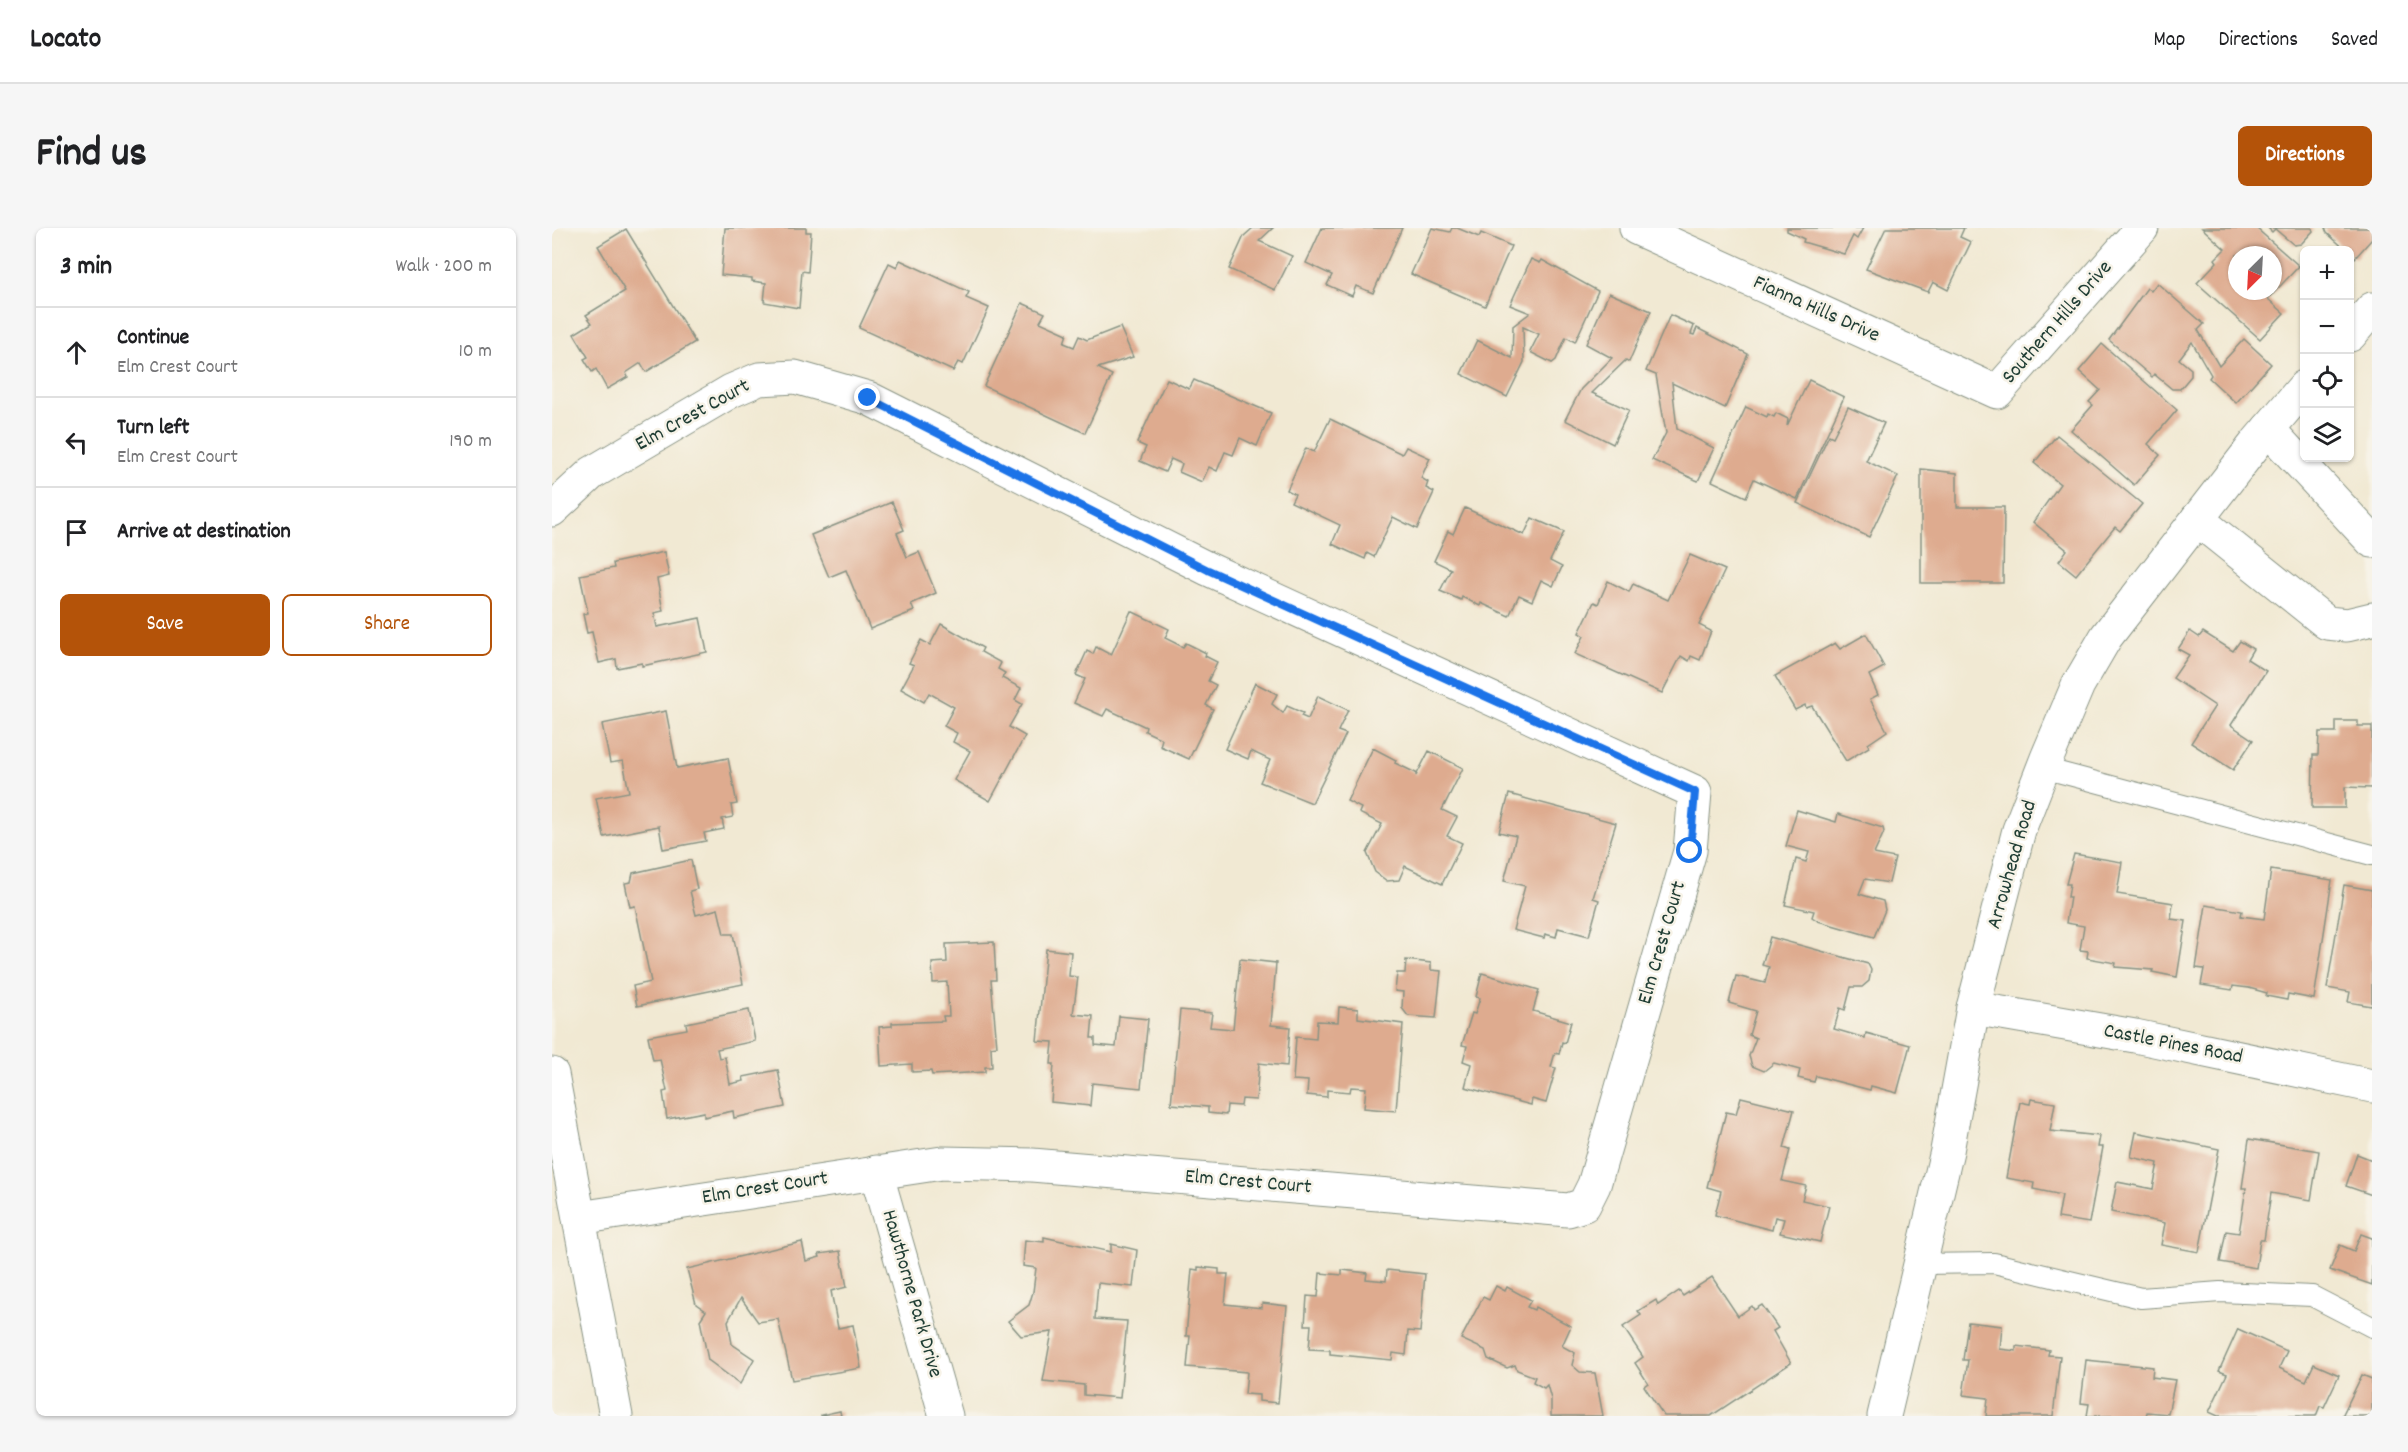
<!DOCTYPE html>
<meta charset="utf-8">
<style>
body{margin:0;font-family:Dekko,sans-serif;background:#f6f6f6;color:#202124}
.controls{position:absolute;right:18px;top:18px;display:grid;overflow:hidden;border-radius:9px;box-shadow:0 2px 4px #0004}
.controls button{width:54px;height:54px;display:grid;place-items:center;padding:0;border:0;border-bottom:2px solid #e0e0e0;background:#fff;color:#202124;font:30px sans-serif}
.compass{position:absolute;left:1676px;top:18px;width:54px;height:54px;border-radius:50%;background:#fff;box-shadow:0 2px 4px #0004;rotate:204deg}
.stop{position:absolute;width:18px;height:18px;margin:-14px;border:4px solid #1a73e8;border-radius:50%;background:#fff}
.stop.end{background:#1a73e8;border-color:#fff;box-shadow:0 2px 6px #0008}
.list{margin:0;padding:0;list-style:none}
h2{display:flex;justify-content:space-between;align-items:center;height:78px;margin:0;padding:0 24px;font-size:26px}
h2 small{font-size:20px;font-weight:400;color:#757577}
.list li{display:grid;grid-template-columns:39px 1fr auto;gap:18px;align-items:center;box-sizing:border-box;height:90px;padding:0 24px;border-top:2px solid #e0e0e0}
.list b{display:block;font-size:22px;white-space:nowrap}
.list p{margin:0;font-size:20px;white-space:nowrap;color:#757577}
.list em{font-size:20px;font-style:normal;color:#757577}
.actions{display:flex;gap:12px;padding:18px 24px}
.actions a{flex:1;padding:14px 0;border:2px solid #b45309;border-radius:9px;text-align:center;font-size:21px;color:#b45309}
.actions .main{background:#b45309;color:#fff}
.icon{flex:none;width:33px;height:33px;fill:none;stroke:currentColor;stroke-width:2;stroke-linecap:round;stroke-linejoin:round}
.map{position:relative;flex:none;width:1820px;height:1188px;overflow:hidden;border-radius:9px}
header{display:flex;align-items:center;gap:36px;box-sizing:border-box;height:84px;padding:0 30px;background:#fff;border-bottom:2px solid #e0e0e0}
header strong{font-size:28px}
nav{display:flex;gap:33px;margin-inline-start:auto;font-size:21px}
.intro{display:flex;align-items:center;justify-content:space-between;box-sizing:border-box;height:144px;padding:0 36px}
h1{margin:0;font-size:42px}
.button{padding:15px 27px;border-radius:9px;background:#b45309;color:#fff;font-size:21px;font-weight:700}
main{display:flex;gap:36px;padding:0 36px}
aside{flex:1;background:#fff;border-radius:9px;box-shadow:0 2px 4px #0004}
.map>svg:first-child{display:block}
</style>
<header>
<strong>Locato</strong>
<nav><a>Map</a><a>Directions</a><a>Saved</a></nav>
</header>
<div class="intro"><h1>Find us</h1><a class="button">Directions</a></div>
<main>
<aside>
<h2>3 min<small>Walk · 200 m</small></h2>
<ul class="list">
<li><svg class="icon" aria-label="ahead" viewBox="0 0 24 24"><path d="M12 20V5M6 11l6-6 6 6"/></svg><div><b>Continue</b><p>Elm Crest Court</p></div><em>10 m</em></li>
<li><svg class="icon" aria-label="left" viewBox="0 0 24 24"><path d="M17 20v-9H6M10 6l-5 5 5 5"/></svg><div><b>Turn left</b><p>Elm Crest Court</p></div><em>190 m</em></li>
<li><svg class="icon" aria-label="arrive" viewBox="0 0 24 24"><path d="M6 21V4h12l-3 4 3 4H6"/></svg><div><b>Arrive at destination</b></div></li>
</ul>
<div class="actions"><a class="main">Save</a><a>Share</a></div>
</aside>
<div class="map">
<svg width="1820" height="1188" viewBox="0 0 1820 1188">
<rect width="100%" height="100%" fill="#f7f3e8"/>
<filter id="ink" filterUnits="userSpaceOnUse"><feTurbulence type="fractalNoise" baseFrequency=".0167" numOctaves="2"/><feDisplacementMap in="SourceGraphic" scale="12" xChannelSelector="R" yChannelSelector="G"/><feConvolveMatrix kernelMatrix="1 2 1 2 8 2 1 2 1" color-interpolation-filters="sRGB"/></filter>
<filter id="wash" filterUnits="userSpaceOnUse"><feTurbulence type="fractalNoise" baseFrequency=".008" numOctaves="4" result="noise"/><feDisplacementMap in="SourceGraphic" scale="24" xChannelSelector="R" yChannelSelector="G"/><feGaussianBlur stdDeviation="1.35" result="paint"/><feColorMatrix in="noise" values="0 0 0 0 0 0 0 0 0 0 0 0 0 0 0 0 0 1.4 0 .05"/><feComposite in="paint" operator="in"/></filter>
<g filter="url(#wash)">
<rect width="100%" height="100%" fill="#f1e9d3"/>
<g id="blocks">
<g fill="#deab8f" fill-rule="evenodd">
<polygon points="173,0 254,0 254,4 259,4 256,44 250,43 247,80 212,74 214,55 200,53 200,50 169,47"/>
<polygon points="701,0 721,0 707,13 740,28 723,62 677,41 692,8"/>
<polygon points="770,0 850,0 821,65 804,58 800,68 775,57 780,47 754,35"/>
<polygon points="880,0 898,4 900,0 905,0 927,9 929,5 959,18 933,78 859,46"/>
<polygon points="1235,0 1311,0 1305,11 1301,8 1292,26 1251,14 1252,11 1235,3"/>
<polygon points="1334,0 1412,0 1408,9 1419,14 1396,62 1381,54 1376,64 1314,41"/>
<path d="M1650,0H1704L1747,38L1716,71L1732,85L1708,111L1645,55L1665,34L1663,31L1673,21ZM1685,27H1721V63H1685Z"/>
<polygon points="1716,0 1760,0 1761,3 1749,16 1742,17 1723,1 1720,4"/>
<polygon points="1773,0 1820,0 1820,11 1803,30 1775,5"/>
<polygon points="74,1 143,114 94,144 89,135 74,145 76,149 55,161 44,141 40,144 32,131 36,129 22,106 40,95 34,87 73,63 46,18"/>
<polygon points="979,31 988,35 990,32 1046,63 1023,114 1014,109 1004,132 1000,135 978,124 987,106 971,99 972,134 955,169 909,146 925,112 960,130 961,98 978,85 958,77"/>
<polygon points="348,32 417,64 414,70 437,80 411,136 406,134 401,143 307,100 337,35 345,39"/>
<polygon points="1605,55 1652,96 1646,102 1667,138 1692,111 1719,136 1684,175 1657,150 1659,147 1640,114 1627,131 1639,141 1639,148 1628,161 1620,161 1602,146 1600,149 1557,112 1595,60 1599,63"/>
<polygon points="1057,65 1099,83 1077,134 1074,132 1040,165 1077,182 1061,216 1013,192 1029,161 1060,130 1034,116"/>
<polygon points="470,75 493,85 488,94 515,106 512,115 522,119 527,108 535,112 568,99 581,129 546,140 560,147 533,205 432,158"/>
<polygon points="1118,87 1142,98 1139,106 1142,107 1145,100 1196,126 1173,180 1120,155 1125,201 1162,220 1146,253 1100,232 1114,205 1104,147 1094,143"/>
<polygon points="1550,116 1625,182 1596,216 1608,227 1582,257 1519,202 1541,177 1537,174 1548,162 1527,143"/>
<polygon points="615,151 637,161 642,152 719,185 705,218 688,210 681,227 673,224 665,243 657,239 650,254 627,244 630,236 619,231 613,244 588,233 594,219 585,215"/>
<polygon points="1257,152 1292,169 1245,271 1202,251 1194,269 1160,253 1194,179 1215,189 1216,186 1222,189 1224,185 1236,191 1235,198"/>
<polygon points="1296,179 1332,195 1314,233 1346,248 1317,309 1245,275 1277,207 1281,209"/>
<polygon points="778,191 850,226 854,219 878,230 869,250 876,254 874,260 882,264 865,301 841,289 822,329 815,325 813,331 780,316 788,297 739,274 743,266 735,262 754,220 762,224"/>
<polygon points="1505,207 1590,276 1568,303 1563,299 1524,347 1507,333 1515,322 1481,294 1508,256 1482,235"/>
<polygon points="1369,241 1405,245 1405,279 1452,279 1451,355 1369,355"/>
<polygon points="340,274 352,302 345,305 355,329 367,324 384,365 359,376 362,383 318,401 294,342 277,349 259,307"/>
<polygon points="913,280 972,307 980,290 1012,304 998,333 1010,339 1001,358 989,352 980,373 967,367 957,388 929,375 928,378 910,369 909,372 888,363 899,341 882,333 896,303 901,306"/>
<polygon points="112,324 117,348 105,351 111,383 102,385 105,399 148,390 155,424 90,438 90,435 65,440 64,431 47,435 40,404 35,405 31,386 36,385 28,347 62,340 61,335"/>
<polygon points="1138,327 1173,342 1147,397 1159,403 1148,432 1139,428 1137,433 1129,428 1110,465 1023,426 1032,408 1027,405 1042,374 1046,376 1056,353 1077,364 1081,356 1116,372"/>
<polygon points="579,383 617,401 613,410 631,419 634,415 654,425 653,428 665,434 656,453 664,457 654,477 661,481 637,531 608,518 610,511 593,503 594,499 555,481 551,488 522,475 533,451 524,447 535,423 541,426 544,419 559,427"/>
<polygon points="389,396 431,420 429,424 449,435 446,441 453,445 450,450 469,460 463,472 470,476 457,499 473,508 438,573 402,552 418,523 401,514 405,505 392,498 402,479 377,465 372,474 349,461 362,437 357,435 369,412 378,417"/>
<polygon points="1638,403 1647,409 1651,404 1681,423 1688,413 1701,421 1695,431 1714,443 1679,497 1701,512 1681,542 1639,515 1663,478 1621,450 1637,427 1626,421"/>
<polygon points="1314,406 1332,439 1317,447 1326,467 1318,471 1335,503 1316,516 1317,519 1294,533 1260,478 1254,480 1253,477 1243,482 1223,448 1283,415 1288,421"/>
<polygon points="703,455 725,466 720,476 731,485 735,478 751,485 749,488 756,491 766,468 796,482 786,503 794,506 760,575 708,554 718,532 699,523 696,531 673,521"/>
<polygon points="114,483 125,540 176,530 185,576 179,577 181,589 170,591 172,601 152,605 154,613 111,621 107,598 52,609 44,570 77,564 71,533 58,535 50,496"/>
<polygon points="1784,493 1806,493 1806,498 1820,498 1820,560 1793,559 1793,580 1760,580 1761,527 1766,527 1767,504 1784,504"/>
<polygon points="821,520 844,532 843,535 864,545 864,548 877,523 911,540 890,582 905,589 895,608 910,615 890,656 853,638 847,652 835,653 823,644 815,625 830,596 807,585 809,580 795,573"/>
<polygon points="957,566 1064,595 1041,670 1047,672 1037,708 1006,700 1004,709 993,706 992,710 961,702 973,658 952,653 964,608 947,604"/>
<polygon points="1245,582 1284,594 1286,586 1331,600 1332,604 1322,626 1343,630 1337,655 1313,651 1307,666 1331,673 1333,682 1322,709 1266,693 1260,689 1262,683 1233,677 1244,631 1254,634 1257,624 1234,618"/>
<polygon points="1522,626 1570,634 1565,666 1621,675 1619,691 1634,693 1625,749 1600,744 1601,742 1563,739 1564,735 1535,730 1536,723 1528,722 1532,698 1514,695 1518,669 1516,669 1518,656 1514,656"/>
<polygon points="139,632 145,661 138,663 144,687 166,681 172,706 181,706 191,756 85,778 81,758 99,754 83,678 78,679 73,655 79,654 81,645"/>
<polygon points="1719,642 1780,652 1762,771 1736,766 1735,772 1714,768 1715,765 1697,760 1681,758 1680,762 1649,757 1652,741 1644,740 1654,677 1690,683 1689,688 1712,691"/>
<polygon points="1792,657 1820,662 1820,778 1796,774 1798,764 1775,760"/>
<polygon points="1218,709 1316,736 1319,742 1317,753 1310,759 1299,759 1293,782 1288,780 1282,801 1313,810 1314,805 1358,817 1345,865 1319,858 1318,862 1264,848 1262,854 1246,850 1248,842 1222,835 1212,843 1200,838 1197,828 1204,810 1197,807 1204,783 1177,775 1184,748 1213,755 1217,739 1210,737"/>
<polygon points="442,714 444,752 439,752 445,818 439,819 440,839 433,839 433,844 380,847 379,843 360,844 360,836 329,838 327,799 340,798 340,795 392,793 391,788 397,788 395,754 381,755 380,735 395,734 394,716"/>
<polygon points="494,721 519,724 517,748 526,749 521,786 541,788 539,810 543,810 543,817 564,819 567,788 596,791 589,860 540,855 538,878 499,874 502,836 499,836 501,814 485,813"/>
<polygon points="688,731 724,735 719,797 738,799 735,838 707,835 704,872 690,871 689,878 675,877 674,887 656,885 656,879 619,876 628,782 660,785 658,799 681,801"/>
<polygon points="854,732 879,735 879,742 889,743 884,790 856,788 850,780 851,764 843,763 845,745 853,745"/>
<polygon points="930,745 987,762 981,783 1019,794 1013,815 1010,814 1007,826 1003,825 999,839 1004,840 994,875 980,871 979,877 913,859 919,836 911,833 915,818 910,817 920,785 923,786 928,770 924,769"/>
<polygon points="787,779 806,781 806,790 851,796 844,883 812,880 814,860 799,859 798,864 775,862 775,869 755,867 756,853 741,852 744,809 764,811 765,793 786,794"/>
<polygon points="197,782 203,813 165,821 167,830 173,829 178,856 192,853 191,849 226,842 233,879 182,890 181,883 152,889 152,884 115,891 111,864 115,863 108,831 101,832 96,808 135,801 134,795"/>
<polygon points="1189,869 1242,882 1232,920 1238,922 1230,953 1254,958 1250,972 1277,978 1268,1014 1228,1005 1232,991 1223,989 1220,1002 1163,987 1169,963 1155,959 1174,884 1184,886"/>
<polygon points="1479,871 1503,875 1498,903 1548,908 1546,919 1551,919 1537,995 1506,990 1510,967 1481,961 1482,955 1454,950 1468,874 1478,876"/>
<polygon points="1584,904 1667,921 1647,1024 1609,1017 1613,995 1559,984 1565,954 1601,961 1606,935 1579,929"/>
<polygon points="1697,911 1767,923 1759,972 1719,965 1712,1012 1708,1012 1704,1040 1668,1034 1674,1003 1687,1005 1694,960 1690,960"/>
<polygon points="1805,926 1820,932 1820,967 1794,958"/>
<polygon points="1809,1006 1820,1010 1820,1057 1778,1042 1788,1017 1802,1023"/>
<polygon points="492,1009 559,1024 559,1016 585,1022 581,1059 546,1055 543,1091 575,1093 568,1170 532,1167 532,1157 491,1153 500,1104 469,1108 456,1093 477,1077 481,1064 484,1040 471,1038 473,1012 492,1014"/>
<polygon points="250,1014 254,1033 268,1029 267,1026 288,1023 295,1059 279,1063 286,1100 301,1097 309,1140 240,1152 226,1091 206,1094 189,1070 176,1093 180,1116 202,1131 188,1156 156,1132 148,1092 154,1083 144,1076 135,1041"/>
<polygon points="646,1039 667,1041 667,1046 676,1046 673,1076 710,1080 710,1075 735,1078 726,1175 707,1173 707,1167 693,1166 695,1144 635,1139 638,1108 634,1108 640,1041 646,1042"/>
<polygon points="790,1042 815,1045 814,1051 834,1053 835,1042 873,1046 868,1104 856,1103 854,1127 841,1125 840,1132 778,1126 778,1122 757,1121 759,1097 753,1097 755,1068 766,1069 768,1045 790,1047"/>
<polygon points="1160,1049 1186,1088 1200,1078 1202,1082 1210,1077 1226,1100 1221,1103 1239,1135 1159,1188 1112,1188 1092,1158 1096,1155 1083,1135 1091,1129 1071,1099 1089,1087 1086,1083 1104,1072 1106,1077 1127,1063 1131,1068"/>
<polygon points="944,1058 953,1063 955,1059 979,1072 975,1079 982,1082 983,1079 1019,1098 1010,1118 1023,1125 1020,1137 1028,1144 1043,1145 1051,1188 999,1188 999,1171 995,1157 992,1160 981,1154 983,1149 965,1142 963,1137 955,1140 936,1131 933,1122 909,1111 931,1069 937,1072"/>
<polygon points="1416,1094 1450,1098 1448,1121 1464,1123 1464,1118 1497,1122 1496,1127 1508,1128 1501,1188 1434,1188 1436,1170 1411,1167 1416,1132 1411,1132"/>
<polygon points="1686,1101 1735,1123 1727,1140 1754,1153 1762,1136 1787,1147 1772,1179 1768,1178 1764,1188 1666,1188 1657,1184 1675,1146 1667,1143"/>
<polygon points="1534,1132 1601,1139 1600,1149 1623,1152 1616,1186 1595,1184 1594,1188 1535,1188 1537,1176 1529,1175"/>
<polygon points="1810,1147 1820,1151 1820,1188 1790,1188"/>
<polygon points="288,1183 289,1188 269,1188 269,1187"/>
</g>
</g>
</g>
<g filter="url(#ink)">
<use href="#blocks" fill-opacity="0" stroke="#889384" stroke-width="1.5"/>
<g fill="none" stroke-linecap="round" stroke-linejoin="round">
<g stroke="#889384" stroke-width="22">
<g id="service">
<polyline points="1491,540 1820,627"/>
<polyline points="1369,1036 1442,1035 1589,1070 1668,1064 1760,1068 1820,1099"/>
</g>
</g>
<g stroke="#889384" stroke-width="35">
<g id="minor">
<polyline points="1084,0 1445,164 1590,0"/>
<polyline points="1798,107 1820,81"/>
<polyline points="1716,201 1820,313"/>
<polyline points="0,282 40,245 179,163 207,151 243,149 316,170 656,341 1143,564 1138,623 1042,957 1032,977 1016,982 480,937 390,935 27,990"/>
<polyline points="1645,291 1775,395 1795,397 1820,391"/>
<polyline points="1421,780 1583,808 1820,858"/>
<polyline points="0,846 64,1188"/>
<polyline points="324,944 394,1188"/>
<polyline points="1332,1188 1395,923 1421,780 1467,602 1495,530 1526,457 1554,409 1705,214 1752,159"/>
</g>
</g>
<use href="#service" stroke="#fff" stroke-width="20"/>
<use href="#minor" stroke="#fff" stroke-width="33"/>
</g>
</g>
<g fill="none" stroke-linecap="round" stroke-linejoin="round" filter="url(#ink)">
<polyline stroke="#1a73e8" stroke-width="8" points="316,170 656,342 1143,564 1138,623"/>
</g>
<g text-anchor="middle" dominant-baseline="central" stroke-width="5" stroke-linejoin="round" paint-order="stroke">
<g font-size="21" fill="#1f3d34" stroke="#f7f3e8">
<text transform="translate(1264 82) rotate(24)">Fianna Hills Drive</text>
<text transform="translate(1506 95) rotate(-49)">Southern Hills Drive</text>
<text transform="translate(141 188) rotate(-29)">Elm Crest Court</text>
<text transform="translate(1461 637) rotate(-74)">Arrowhead Road</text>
<text transform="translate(1111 715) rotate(-74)">Elm Crest Court</text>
<text transform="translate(1621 817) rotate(11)">Castle Pines Road</text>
<text transform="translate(696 955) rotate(5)">Elm Crest Court</text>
<text transform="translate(213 961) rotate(-9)">Elm Crest Court</text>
<text transform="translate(359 1066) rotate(74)">Hawthorne Park Drive</text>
</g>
</g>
</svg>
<div class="controls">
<button>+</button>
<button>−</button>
<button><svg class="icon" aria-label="locate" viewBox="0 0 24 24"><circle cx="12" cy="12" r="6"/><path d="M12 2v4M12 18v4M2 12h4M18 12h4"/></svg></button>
<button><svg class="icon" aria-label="layers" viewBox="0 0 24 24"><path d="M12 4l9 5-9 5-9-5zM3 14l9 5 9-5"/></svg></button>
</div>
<svg class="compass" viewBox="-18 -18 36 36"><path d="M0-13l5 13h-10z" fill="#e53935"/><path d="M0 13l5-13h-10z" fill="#757577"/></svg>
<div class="stop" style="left:1138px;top:623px"></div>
<div class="stop end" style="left:316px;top:170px"></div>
</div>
</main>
